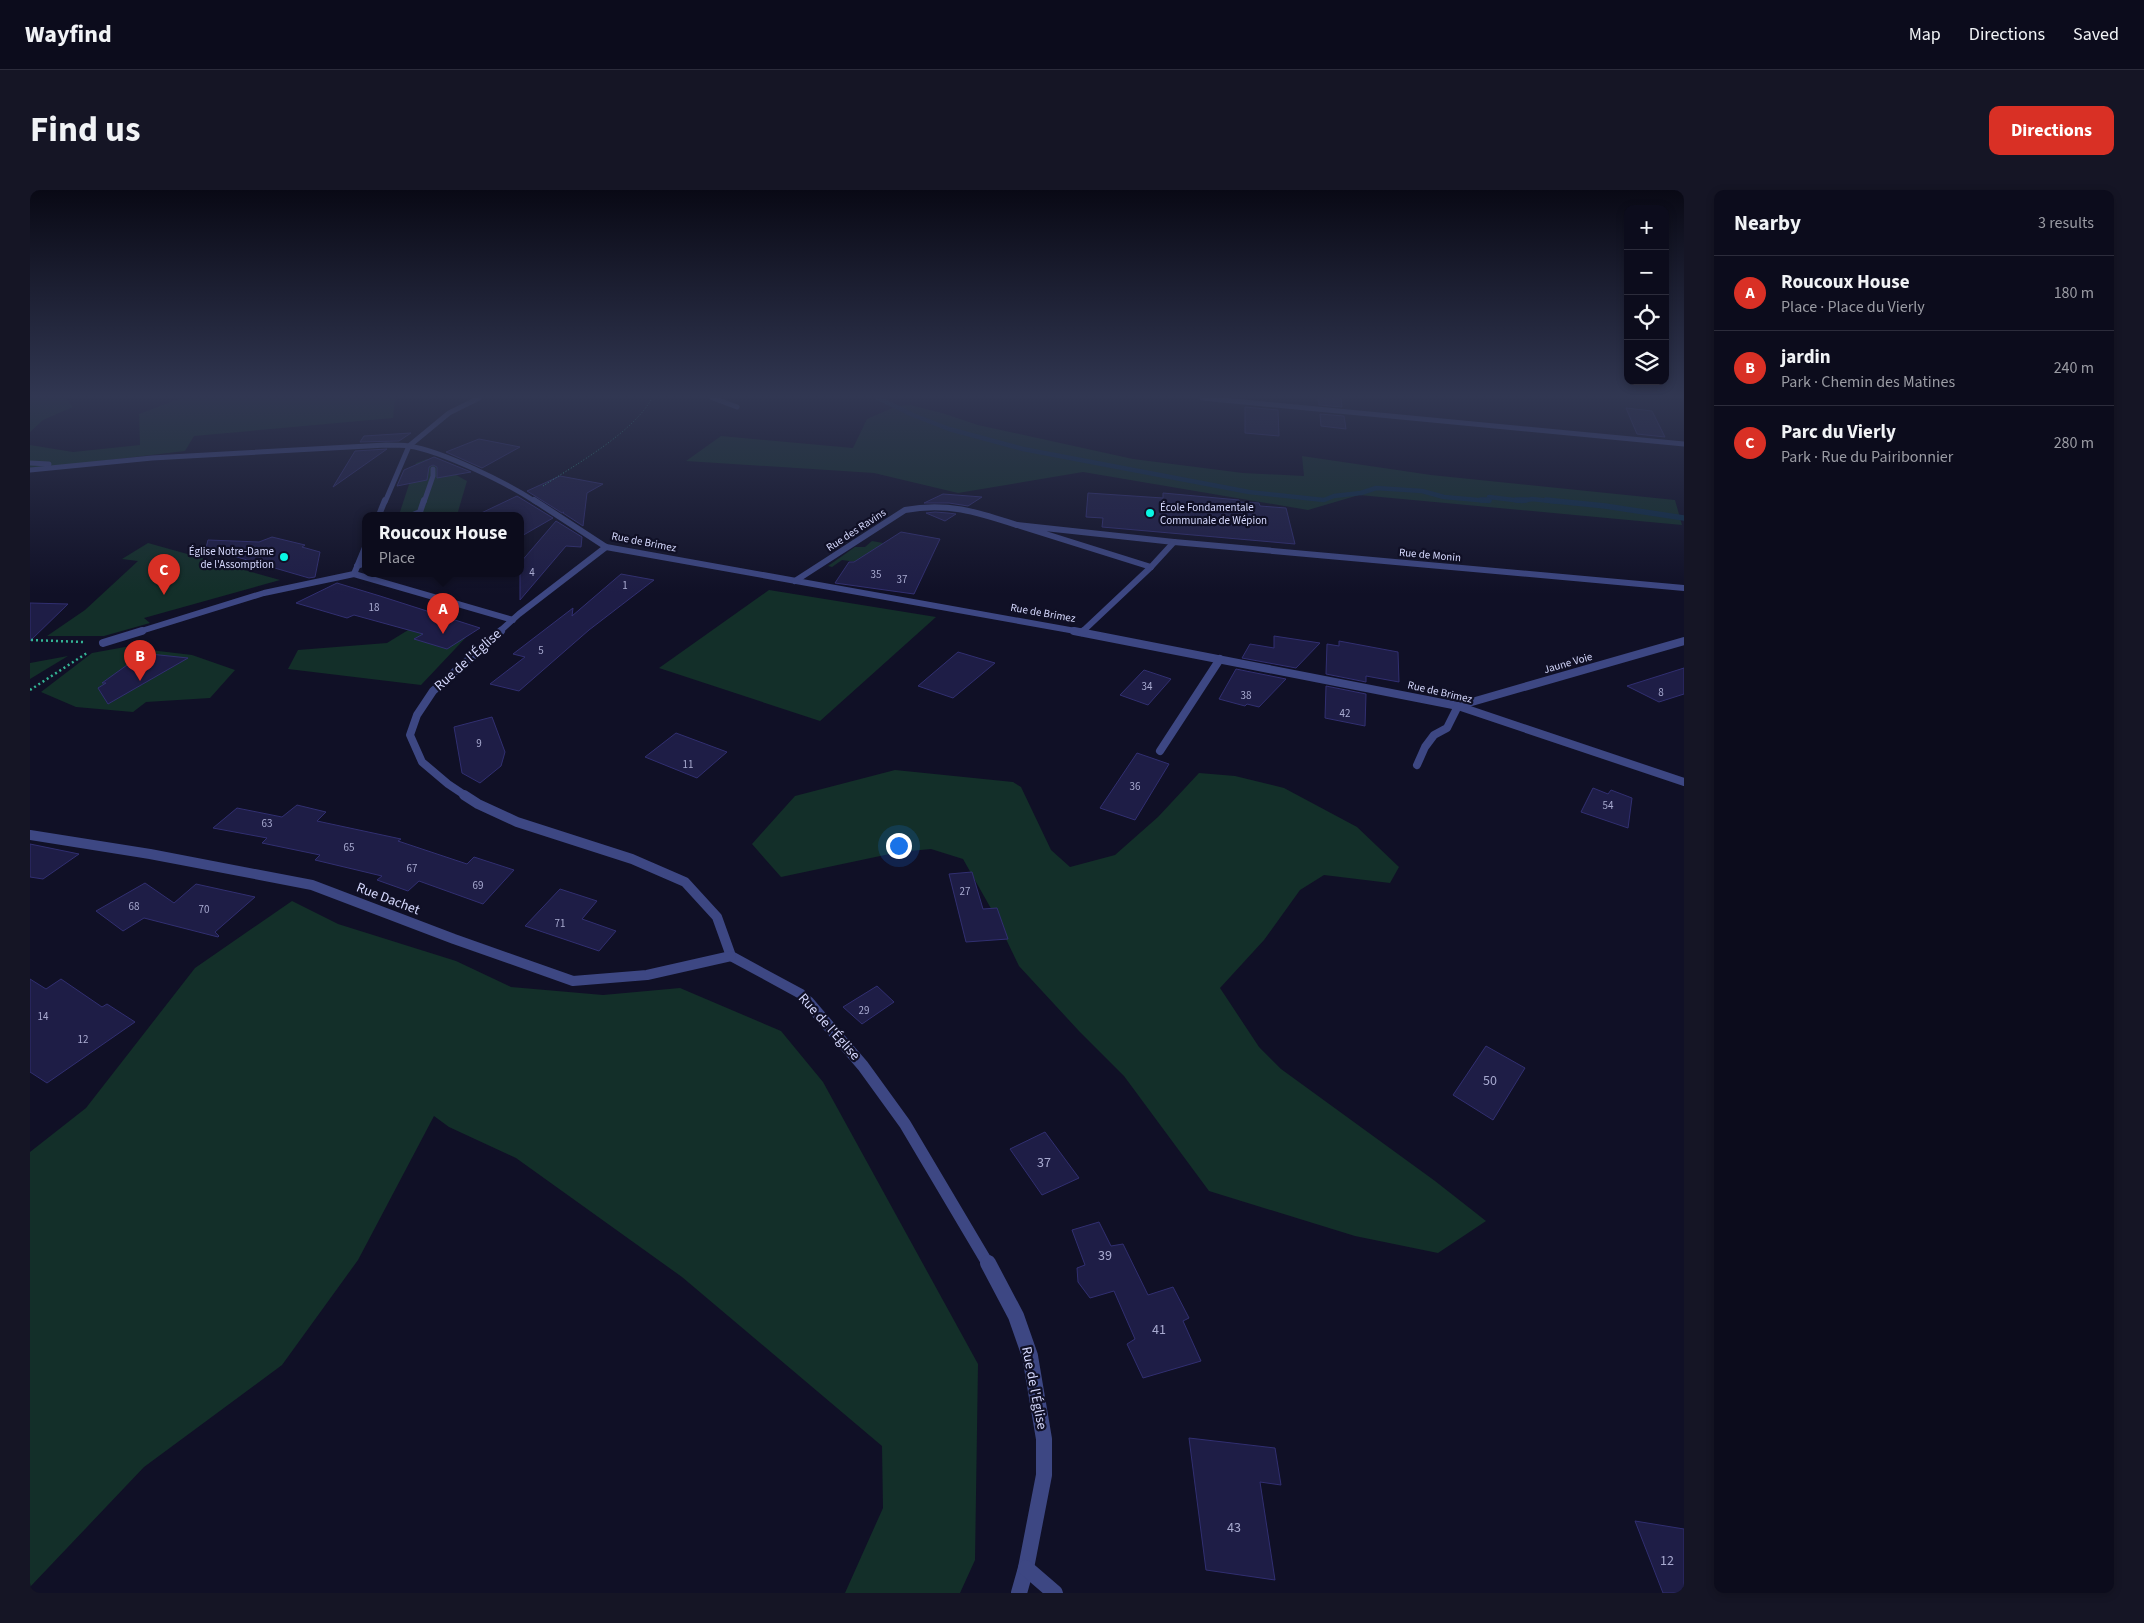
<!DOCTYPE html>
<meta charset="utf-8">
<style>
body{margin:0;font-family:"Source Sans 3",sans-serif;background:#151525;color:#f1f3f6}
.controls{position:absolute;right:15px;top:15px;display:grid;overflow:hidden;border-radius:10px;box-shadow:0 2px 8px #0003}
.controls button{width:45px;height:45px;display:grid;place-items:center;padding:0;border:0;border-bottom:1px solid #2c2c3b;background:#0c0c1c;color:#f1f3f6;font:25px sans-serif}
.you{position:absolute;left:868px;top:655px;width:18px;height:18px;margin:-12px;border:4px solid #fff;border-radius:50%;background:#1a73e8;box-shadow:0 0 0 8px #1a73e833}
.badge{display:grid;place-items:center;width:32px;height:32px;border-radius:50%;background:#d93025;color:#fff;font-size:16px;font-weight:700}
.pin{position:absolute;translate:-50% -41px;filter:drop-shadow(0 1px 2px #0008)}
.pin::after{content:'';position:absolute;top:26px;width:18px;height:15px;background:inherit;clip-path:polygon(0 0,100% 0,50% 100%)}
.popup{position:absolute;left:332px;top:322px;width:162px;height:65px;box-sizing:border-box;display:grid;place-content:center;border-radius:10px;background:#0c0c1c;filter:drop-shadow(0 1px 4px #0005);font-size:16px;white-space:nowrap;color:#9a9ba3}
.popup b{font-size:19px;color:#f1f3f6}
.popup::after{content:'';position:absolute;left:50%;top:100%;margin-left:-10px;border:10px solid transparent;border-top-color:#0c0c1c}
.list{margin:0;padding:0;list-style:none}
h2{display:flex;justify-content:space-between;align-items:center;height:65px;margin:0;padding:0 20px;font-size:21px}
h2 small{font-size:16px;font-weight:400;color:#9a9ba3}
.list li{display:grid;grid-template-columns:32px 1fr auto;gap:15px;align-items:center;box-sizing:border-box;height:75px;padding:0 20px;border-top:1px solid #2c2c3b}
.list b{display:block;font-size:19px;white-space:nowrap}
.list p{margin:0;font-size:16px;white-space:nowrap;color:#9a9ba3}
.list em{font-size:16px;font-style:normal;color:#9a9ba3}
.icon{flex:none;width:28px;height:28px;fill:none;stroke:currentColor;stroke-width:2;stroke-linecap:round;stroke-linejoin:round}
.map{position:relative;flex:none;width:1654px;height:1403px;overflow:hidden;border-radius:10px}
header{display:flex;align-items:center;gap:30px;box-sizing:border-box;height:70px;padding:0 25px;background:#0c0c1c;border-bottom:1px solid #2c2c3b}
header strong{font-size:24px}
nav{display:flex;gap:28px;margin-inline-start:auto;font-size:18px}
.intro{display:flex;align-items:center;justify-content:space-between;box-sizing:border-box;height:120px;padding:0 30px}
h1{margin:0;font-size:35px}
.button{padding:12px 22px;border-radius:10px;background:#d93025;color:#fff;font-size:18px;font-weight:700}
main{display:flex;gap:30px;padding:0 30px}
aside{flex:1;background:#0c0c1c;border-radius:10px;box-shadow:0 2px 8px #0003}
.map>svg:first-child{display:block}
</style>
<header>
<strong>Wayfind</strong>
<nav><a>Map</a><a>Directions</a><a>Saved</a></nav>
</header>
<div class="intro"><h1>Find us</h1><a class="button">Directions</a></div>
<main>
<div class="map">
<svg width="1654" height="1403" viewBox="0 0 1654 1403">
<rect width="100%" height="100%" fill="#101026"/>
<g fill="#132f29">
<polygon points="0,208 36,208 43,217 13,230 0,242"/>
<polygon points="151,208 365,208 363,228 164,246 155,261 4,279 0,278 0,255 43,262 110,255 109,224"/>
<polygon points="880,215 912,223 948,235 1103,269 1213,283 1274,286 1272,266 1401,285 1645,310 1652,335 1329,305 1278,320 1053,282 928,303 844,283 656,271 691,246 823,258 837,229 867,216"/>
<polygon points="397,269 437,291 427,325 369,325 386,273"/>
<polygon points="842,351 853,353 835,373 812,370 802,377 798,376 825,357 835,357"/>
<polygon points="118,353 250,390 114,428 120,433 74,446 17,446 55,420 108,371 92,369"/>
<polygon points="739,400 906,427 790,531 629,478"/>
<polygon points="406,423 414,425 441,442 391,495 258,479 268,460 357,453"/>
<polygon points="95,457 162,465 205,480 180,508 116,512 103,522 46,517 11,502 62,463"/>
<polygon points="38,466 0,489 0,473"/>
<polygon points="865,580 983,592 991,597 1021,660 1040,677 1085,665 1128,627 1169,583 1205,586 1254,598 1327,637 1369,677 1360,693 1294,685 1270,700 1234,750 1190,798 1229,857 1251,879 1405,991 1456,1031 1408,1063 1325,1046 1179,1001 1094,886 1049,841 989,776 963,722 933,669 901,659 869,662 751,687 722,654 765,606"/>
<polygon points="262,711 308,734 426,771 481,797 573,805 650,798 751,841 793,892 948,1174 945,1370 930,1403 815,1403 853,1318 852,1256 652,1087 486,968 419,937 404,926 328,1070 252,1175 114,1277 0,1397 0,962 56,918 165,778"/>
</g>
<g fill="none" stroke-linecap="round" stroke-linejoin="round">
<polyline stroke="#0e2d47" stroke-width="4.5" points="848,208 883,225 919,239 993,259 1219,302 1294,310 1304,306 1331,303 1346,298 1392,301 1414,307 1459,311 1459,307 1492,311 1502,309 1529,312"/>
<g stroke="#0e2d47" stroke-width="5.5">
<polyline points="1451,310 1459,310"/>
<polyline points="1486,310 1496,310"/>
<polyline points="1516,310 1575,316 1654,328"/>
</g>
</g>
<g fill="#1e1d46" stroke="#312f71">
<polygon points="1288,208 1311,208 1312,217 1289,215"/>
<polygon points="1215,217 1248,220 1249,246 1215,243"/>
<polygon points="1596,218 1622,221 1635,247 1607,244"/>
<polygon points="1290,224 1314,226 1316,239 1291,236"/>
<polygon points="381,243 369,251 330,252 334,246"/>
<polygon points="449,249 490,257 452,278 416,262"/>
<polygon points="357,259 303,297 325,261"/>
<polygon points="404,267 441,282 407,288 407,277 403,275 399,277 397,290 367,296 374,280"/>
<polygon points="530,286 573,294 557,303 553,336 533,323 534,322 532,323 497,301"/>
<polygon points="1058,303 1133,308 1133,303 1209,310 1209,312 1229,313 1230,316 1256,318 1265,354 1072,337 1073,328 1056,327"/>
<polygon points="913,304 952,307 938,316 919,313 894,313"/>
<polygon points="487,306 523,328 490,347 490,325 447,325"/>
<polygon points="905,322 918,323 926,324 915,331 896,323"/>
<polygon points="526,331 552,347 551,357 536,356 490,410 490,373"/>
<polygon points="871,342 910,349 884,404 805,393 819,372 824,372"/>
<polygon points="242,347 275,355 272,357 290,362 285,387 279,388 176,358 178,350 229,352"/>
<polygon points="591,384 624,390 559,440 489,501 460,494 495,467 483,464 543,418 542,426"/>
<polygon points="307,393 350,406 450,438 417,459 384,449 393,444 324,425 317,428 266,413"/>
<polygon points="0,413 38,414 0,451"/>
<polygon points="1244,446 1290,453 1266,478 1212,468 1220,454 1244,458"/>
<polygon points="1309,451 1368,462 1369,492 1336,486 1336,492 1296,484 1297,454 1309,456"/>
<polygon points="928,462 965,473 923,508 888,496"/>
<polygon points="120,464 158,468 78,514 68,498 76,493 72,493 104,470 110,471"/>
<polygon points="1654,478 1654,504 1629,512 1597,496"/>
<polygon points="1206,479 1256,489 1229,517 1217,514 1215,516 1189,509"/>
<polygon points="1114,480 1141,489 1118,515 1090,505"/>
<polygon points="1296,496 1336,504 1335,536 1295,528"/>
<polygon points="462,527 475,562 471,576 450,593 432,583 424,537"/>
<polygon points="646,543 697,562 667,588 615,567"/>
<polygon points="1107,563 1139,574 1105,630 1070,618"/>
<polygon points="1563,598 1578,604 1581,600 1602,608 1598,638 1551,622"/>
<polygon points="267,615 296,622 287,631 371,649 368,651 437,674 444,667 484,680 453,714 389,691 378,701 347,690 352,686 285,670 290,665 232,653 237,648 183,638 207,618 252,627"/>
<polygon points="0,654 49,664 13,689 0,687"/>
<polygon points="942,682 953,719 967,718 978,749 936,752 919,684"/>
<polygon points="115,693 144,713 166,694 225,707 185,742 189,746 188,747 114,728 93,741 66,721"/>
<polygon points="530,699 567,711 552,729 586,741 569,761 495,736"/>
<polygon points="0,789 16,799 31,789 72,817 77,814 105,832 17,893 0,882"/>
<polygon points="847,796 864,812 832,834 813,817"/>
<polygon points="1456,856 1495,878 1463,930 1423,905"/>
<polygon points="1015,942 1049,988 1012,1005 980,959"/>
<polygon points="1069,1032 1081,1056 1093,1054 1118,1105 1143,1097 1159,1128 1153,1131 1171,1171 1113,1188 1097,1154 1105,1149 1084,1101 1060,1108 1048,1092 1047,1078 1055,1075 1042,1040"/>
<polygon points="1159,1248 1245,1258 1251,1295 1230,1292 1245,1390 1176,1380"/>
<polygon points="1605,1331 1654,1339 1654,1403 1633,1403"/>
</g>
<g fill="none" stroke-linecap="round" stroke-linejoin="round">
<path stroke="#34b495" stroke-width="1" stroke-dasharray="1 2" stroke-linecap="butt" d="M513,296C545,275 604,242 622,208"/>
<g stroke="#34b495" stroke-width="2.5" stroke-dasharray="2 3" stroke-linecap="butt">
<polyline points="1,450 54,452"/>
<polyline points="0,500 57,463"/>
</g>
<polyline stroke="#3d4783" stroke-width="5" points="394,312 403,286 403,279"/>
<g stroke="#3d4783" stroke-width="6">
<polyline points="383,325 390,322 394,310"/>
<polyline points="327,376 336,373"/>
</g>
<g stroke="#3d4783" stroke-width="5">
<polyline points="683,208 707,217"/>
<polyline points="1172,208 1654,254"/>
<polyline points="0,273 19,274"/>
<path d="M0,280L122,268L356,255C364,255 372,255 379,256C412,261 477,293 506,312"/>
<polyline points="355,312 379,256 419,223 449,208"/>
</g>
<g stroke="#3d4783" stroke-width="6">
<polyline points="504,310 576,357 1051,442"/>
<polyline points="349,325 355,310"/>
<polyline points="336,355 324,384 483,430"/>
<polyline points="1121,377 987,335 1144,352"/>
<path d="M765,391L875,320C917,312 947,322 987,335"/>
<polyline points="108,442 234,403 324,384"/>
<polyline points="469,442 489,424 576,357"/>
<polyline points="1052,442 1121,377 1144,352 1654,398"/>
</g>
<g stroke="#3d4783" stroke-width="8">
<polyline points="1044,441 1428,516 1654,592"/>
<polyline points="1052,442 1054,441"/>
<polyline points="73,453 112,441"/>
<polyline points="1130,561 1190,469"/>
<polyline points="1387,575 1395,557 1404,545 1417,538 1428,516 1654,451"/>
<polyline points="436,606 418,594 392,572 380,545 387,525 403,501 471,441"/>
</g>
<g stroke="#3d4783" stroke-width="10">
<polyline points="434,605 448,614 487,632 602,669 655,692 687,727 701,766 771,804 779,813"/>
<polyline points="0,645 120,664 282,695 424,749 543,791 617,785 701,766"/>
</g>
<polyline stroke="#3d4783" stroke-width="12" points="778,812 833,876 875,934 958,1074"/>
<g stroke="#3d4783" stroke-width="16">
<polyline points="958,1073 986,1126 1000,1166 1014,1249 1014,1285 996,1378 989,1403"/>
<polyline points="996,1378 1025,1403"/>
</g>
</g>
<linearGradient id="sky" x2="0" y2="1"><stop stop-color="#090915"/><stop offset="0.51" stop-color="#313752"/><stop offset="1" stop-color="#313752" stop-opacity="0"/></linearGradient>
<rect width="1654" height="404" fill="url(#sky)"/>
<g fill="#09f7e4" stroke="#101026" stroke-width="2">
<circle cx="1120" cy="323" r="5"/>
<circle cx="254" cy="367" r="5"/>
</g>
<g text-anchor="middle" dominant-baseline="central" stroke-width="4.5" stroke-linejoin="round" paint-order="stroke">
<g font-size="11" fill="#d6d9fe" stroke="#101026" text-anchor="start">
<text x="1130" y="317">École Fondamentale<tspan x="1130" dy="13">Communale de Wépion</tspan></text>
<text x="244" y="361" text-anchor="end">Église Notre-Dame<tspan x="244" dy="13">de l'Assomption</tspan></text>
</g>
<g font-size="11" fill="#d6d9fe" stroke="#101026">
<text transform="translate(826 340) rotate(-33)">Rue des Ravins</text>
<text transform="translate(614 352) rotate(11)">Rue de Brimez</text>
<text transform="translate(1400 365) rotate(5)">Rue de Monin</text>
<text transform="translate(1013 423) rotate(10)">Rue de Brimez</text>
<text transform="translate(1538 473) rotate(-16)">Jaune Voie</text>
<text transform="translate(1410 502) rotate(13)">Rue de Brimez</text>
</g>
<g font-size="11" fill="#a8aad0">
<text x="502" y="382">4</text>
<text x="846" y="384">35</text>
<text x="872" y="389">37</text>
<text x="595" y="395">1</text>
<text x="344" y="417">18</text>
<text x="511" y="460">5</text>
<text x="1117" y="496">34</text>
<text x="1631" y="502">8</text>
<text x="1216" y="505">38</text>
<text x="1315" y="523">42</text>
<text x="449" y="553">9</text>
<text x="658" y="574">11</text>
<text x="1105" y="596">36</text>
<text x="1578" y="615">54</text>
<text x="237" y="633">63</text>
<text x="319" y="657">65</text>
<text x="382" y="678">67</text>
<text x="448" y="695">69</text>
<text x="935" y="701">27</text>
<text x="104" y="716">68</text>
<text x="174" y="719">70</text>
<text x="530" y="733">71</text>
<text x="834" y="820">29</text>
<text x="13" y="826">14</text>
<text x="53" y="849">12</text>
</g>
<g font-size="14" fill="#d6d9fe" stroke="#101026">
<text transform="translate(438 470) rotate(-42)">Rue de l'Église</text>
<text transform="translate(358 709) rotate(21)">Rue Dachet</text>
<text transform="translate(799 837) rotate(48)">Rue de l'Église</text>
<text transform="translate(1004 1198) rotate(79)">Rue de l'Église</text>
</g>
<g font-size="14" fill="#a8aad0">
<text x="1460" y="891">50</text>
<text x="1014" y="973">37</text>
<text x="1075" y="1066">39</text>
<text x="1129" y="1140">41</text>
<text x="1204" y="1338">43</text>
<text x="1637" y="1371">12</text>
</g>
</g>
</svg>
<div class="controls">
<button>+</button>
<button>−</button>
<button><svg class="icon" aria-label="locate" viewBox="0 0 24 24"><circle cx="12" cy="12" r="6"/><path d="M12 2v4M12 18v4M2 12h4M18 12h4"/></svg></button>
<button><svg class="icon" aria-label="layers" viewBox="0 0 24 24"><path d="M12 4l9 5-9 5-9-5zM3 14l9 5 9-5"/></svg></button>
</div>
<div class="you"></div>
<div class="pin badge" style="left:413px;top:444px">A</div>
<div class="popup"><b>Roucoux House</b>Place</div>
<div class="pin badge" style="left:110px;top:491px">B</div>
<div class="pin badge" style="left:134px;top:405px">C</div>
</div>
<aside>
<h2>Nearby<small>3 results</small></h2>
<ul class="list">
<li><span class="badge">A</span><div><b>Roucoux House</b><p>Place · Place du Vierly</p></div><em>180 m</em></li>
<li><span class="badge">B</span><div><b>jardin</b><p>Park · Chemin des Matines</p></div><em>240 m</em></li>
<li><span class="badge">C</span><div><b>Parc du Vierly</b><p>Park · Rue du Pairibonnier</p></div><em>280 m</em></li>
</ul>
</aside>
</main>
